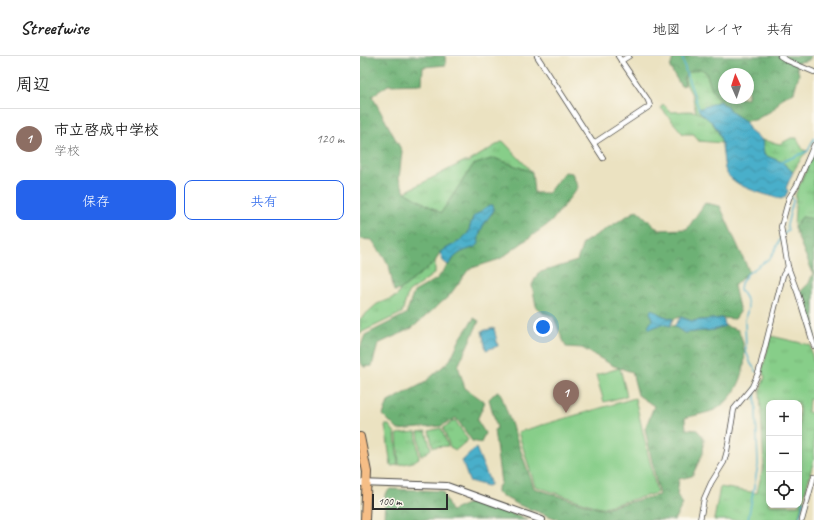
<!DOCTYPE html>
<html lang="ja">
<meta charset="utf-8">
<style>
body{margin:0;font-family:Caveat,"Klee One",sans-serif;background:#f2f2f2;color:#222}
.controls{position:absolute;right:12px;bottom:12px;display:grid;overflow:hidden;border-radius:8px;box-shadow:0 2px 6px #0003}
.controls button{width:36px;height:36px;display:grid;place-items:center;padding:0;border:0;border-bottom:1px solid #e0e0e0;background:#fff;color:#222;font:20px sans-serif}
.compass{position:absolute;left:358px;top:12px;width:36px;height:36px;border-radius:50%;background:#fff;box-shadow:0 2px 6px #0003;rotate:357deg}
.scale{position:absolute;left:12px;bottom:10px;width:76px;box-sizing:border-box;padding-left:4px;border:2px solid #2b2b2b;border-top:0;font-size:11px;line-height:14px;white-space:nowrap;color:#2b2b2b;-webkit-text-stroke:3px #fbf7ec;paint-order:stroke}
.you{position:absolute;left:183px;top:271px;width:14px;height:14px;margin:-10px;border:3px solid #fff;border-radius:50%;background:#1a73e8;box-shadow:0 0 0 6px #1a73e833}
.badge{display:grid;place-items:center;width:26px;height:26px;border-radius:50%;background:#2563eb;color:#fff;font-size:13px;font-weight:700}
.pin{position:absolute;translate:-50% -33px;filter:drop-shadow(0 1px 2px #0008)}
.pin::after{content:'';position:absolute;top:21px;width:14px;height:12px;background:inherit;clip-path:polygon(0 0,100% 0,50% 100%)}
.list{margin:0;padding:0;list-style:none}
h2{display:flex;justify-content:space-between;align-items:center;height:52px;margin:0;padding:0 16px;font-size:17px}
h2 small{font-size:13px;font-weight:400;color:#767676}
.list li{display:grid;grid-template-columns:26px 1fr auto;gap:12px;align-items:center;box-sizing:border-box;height:60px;padding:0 16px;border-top:1px solid #e0e0e0}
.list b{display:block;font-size:15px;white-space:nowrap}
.list p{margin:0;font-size:13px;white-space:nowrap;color:#767676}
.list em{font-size:13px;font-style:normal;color:#767676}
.actions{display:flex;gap:8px;padding:12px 16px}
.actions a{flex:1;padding:9px 0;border:1px solid #2563eb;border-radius:8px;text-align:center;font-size:14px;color:#2563eb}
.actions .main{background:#2563eb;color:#fff}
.icon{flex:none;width:22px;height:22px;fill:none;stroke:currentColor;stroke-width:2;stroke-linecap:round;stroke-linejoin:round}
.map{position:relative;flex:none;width:454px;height:464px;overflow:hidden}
header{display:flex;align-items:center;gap:24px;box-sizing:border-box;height:56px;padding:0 20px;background:#fff;border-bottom:1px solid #e0e0e0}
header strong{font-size:19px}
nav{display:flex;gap:22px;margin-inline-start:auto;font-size:14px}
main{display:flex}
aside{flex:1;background:#fff}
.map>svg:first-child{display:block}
</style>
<header>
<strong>Streetwise</strong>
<nav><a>地図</a><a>レイヤ</a><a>共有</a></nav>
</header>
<main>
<aside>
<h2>周辺<small></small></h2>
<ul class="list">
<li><span class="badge" style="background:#8d6e63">1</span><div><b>市立啓成中学校</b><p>学校</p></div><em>120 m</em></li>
</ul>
<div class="actions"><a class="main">保存</a><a>共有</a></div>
</aside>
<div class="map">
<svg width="454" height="464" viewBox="0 0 454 464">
<defs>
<pattern id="grass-tufts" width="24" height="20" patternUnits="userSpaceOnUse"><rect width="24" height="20" fill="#87ce89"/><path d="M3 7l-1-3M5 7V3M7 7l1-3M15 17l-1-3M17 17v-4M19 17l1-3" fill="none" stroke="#75b176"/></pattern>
<pattern id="forest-crowns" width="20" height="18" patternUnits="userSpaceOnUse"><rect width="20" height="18" fill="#6db175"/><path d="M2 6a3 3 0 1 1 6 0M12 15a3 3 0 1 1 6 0" fill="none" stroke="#5a9060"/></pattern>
<pattern id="wetland-marsh" width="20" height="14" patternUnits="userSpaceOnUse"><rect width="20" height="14" fill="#87ce89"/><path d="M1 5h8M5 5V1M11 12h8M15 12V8" fill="none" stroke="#75b176"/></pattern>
<pattern id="water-waves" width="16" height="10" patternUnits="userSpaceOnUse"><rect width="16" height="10" fill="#4aafca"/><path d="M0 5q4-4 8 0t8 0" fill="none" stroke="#3e8fa4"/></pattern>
</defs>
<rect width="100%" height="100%" fill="#fbf7ec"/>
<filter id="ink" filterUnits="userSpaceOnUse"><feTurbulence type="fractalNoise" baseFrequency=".025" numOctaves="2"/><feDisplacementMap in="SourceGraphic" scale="8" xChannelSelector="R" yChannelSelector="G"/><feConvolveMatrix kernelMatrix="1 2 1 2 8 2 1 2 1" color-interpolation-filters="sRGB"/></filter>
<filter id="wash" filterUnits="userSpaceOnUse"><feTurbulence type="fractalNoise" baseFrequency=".012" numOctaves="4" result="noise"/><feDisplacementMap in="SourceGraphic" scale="16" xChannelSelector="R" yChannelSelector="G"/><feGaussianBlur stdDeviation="0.9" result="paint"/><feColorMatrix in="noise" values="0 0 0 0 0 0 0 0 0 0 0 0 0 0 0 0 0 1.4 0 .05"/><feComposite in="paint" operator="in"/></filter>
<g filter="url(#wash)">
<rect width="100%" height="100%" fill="#ebe2c1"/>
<g fill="url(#grass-tufts)" stroke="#597c5a" fill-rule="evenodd">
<path d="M303,48L311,56C319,56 329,54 337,56C351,60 358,75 363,87L338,85L334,78H323L301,52Z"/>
<polygon points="143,85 172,116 134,102 113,109 81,157 45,136 103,106 108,106"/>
<polygon points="454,96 454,163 442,161 434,172 436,137"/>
<polygon points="75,206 75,217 48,237 42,257 0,277 0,263 17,248 37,240 40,234"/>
<path d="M411,280L450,289L454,309V343H449L448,356L454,358V403L438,464H354L360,431L397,437L404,408L400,335L405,321L402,315ZM409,347H439V449H409Z"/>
<polygon points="95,364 108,384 96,394 90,391 83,372"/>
<polygon points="25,369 29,369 35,377 38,409 31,410"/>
<polygon points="81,372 88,390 73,391 69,375"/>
<polygon points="66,375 71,393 61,400 58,376"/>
<polygon points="56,376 59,402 53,406 39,409 37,378"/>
</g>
<g fill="url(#forest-crowns)" stroke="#4c6e50" fill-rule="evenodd">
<polygon points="0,0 85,0 86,9 63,11 62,28 28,29 12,40 42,95 39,123 45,136 81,157 113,109 134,102 172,116 174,137 188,137 204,116 212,117 218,131 191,166 140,203 109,213 89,240 52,272 18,288 12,310 4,311 0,306 0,292 5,279 46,258 54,236 77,223 88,209 91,207 95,200 107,193 118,183 123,169 134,154 113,161 108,177 100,185 80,196 75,206 40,234 34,235 29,209 12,184 0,183"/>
<path d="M317,0H451L449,4L436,7L439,18L434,36L422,42L413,54L395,64L385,65L374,58L360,45L352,34L345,15L324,22L325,29L321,30L310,12L313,2ZM364,18H388V42H364Z"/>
<path d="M345,147L360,150L389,215L374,230L380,256L375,263L362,262L332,265L321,261L313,263L301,259L292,254L302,268L314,270L324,277L354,274L365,270L378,274C392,300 383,336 358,352C351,357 334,359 325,362L326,373L337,374L344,382L343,397L332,420L319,423L317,439L323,448L314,464H200L159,449L137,437V432L141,427L134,374L137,372L129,343L137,335L140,336L174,432L240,453L299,439L285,373L294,350L278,339L272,316L254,310L222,292L206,291L193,260L183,257L176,250L172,229L178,217L217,205L223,187L277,154L299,174L327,173Z"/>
<polygon points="442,161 454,163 454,283 440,236 449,227 453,217 434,172"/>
<polygon points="114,262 119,265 98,310 105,332 125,346 117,364 125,377 121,387 112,385 96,362 81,370 38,374 23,359 28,346 64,327 90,304 100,283"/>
<polygon points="30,433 82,435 91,455 116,444 168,464 24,464 25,438"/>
</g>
<g fill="url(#wetland-marsh)" stroke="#597c5a">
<path d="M340,13L345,15L352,34L360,45L339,53L342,58L336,56C334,50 334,44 332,39C328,30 323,27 326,17Z"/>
<polygon points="431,82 437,82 443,94 448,95 442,101 433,116 422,106 404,99 402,84 420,88"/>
</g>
<g fill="#87ce89" stroke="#597c5a">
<polygon points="260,312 267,340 244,346 236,319"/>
<polygon points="275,342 297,437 240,452 175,430 158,376"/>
</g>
<g fill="url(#water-waves)" stroke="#3a6d7a">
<path d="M360,45L374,58L385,65L391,76L402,84L404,99L422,106L433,116L426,132L428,135L425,141L421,143C405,138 370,131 365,113C362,98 364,88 357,73C353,65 343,61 338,53Z"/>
<path d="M129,149H133L134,154C127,164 117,175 119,188C113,194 103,193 96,200C92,202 92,207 88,209L83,205L80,196L100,185L108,177L113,161Z"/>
<polygon points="292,253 301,259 313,263 310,270 302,268 290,273 288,271 292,264 290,255"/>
<polygon points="321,261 332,265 362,262 364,265 365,270 354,274 324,277 314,270"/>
<polygon points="134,272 138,290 126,294 122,275"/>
<polygon points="116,392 130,426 130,429 127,430 109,425 102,405"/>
</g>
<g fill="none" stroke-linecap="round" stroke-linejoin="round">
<g stroke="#4aafca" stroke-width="1.5">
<polyline points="322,0 326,17 339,53"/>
<polyline points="422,107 422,106 448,95 454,82"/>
<polyline points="423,178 428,175 427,169 433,145 432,141"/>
<polyline points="397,316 391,308 386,295 385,264 388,252 387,245 380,233 381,227 387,218 410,202 415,194 421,181"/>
<polyline points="388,464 398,409 395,332 400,323 399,319"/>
<polyline points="439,464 444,445"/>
</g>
</g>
</g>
<g filter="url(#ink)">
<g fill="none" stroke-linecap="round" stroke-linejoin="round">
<g stroke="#484642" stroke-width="6">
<g id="minor">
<polyline points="177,0 243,102"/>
<polyline points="420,0 428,5 454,16"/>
<polyline points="261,5 269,0"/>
<polyline points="234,87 290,50 288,44 258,0"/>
<polyline points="454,89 437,129 429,142 421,171 428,211 438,238 454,290"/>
<polyline points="340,464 344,443 351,427 364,406 367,395 374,353 392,331 399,315 423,219 428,211"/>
<polyline points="442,464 454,420"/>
</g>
</g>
<g stroke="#484642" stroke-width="8">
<polyline id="tertiary" points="0,427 87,430 182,464"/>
</g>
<g stroke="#484642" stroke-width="10">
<polyline id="trunk" points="0,381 7,416 5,464"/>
</g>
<use href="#minor" stroke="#fff" stroke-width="4.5"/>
<use href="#tertiary" stroke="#fff" stroke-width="6"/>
<use href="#trunk" stroke="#f6be86" stroke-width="8"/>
</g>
</g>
</svg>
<div class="controls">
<button>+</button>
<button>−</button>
<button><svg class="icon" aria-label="locate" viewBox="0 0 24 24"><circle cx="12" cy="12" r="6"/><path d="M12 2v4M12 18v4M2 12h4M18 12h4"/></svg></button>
</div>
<svg class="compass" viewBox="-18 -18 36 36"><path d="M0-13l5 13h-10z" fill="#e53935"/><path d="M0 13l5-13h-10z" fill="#767676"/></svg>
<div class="scale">100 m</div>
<div class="you"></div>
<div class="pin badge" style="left:206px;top:357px;background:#8d6e63">1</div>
</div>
</main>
